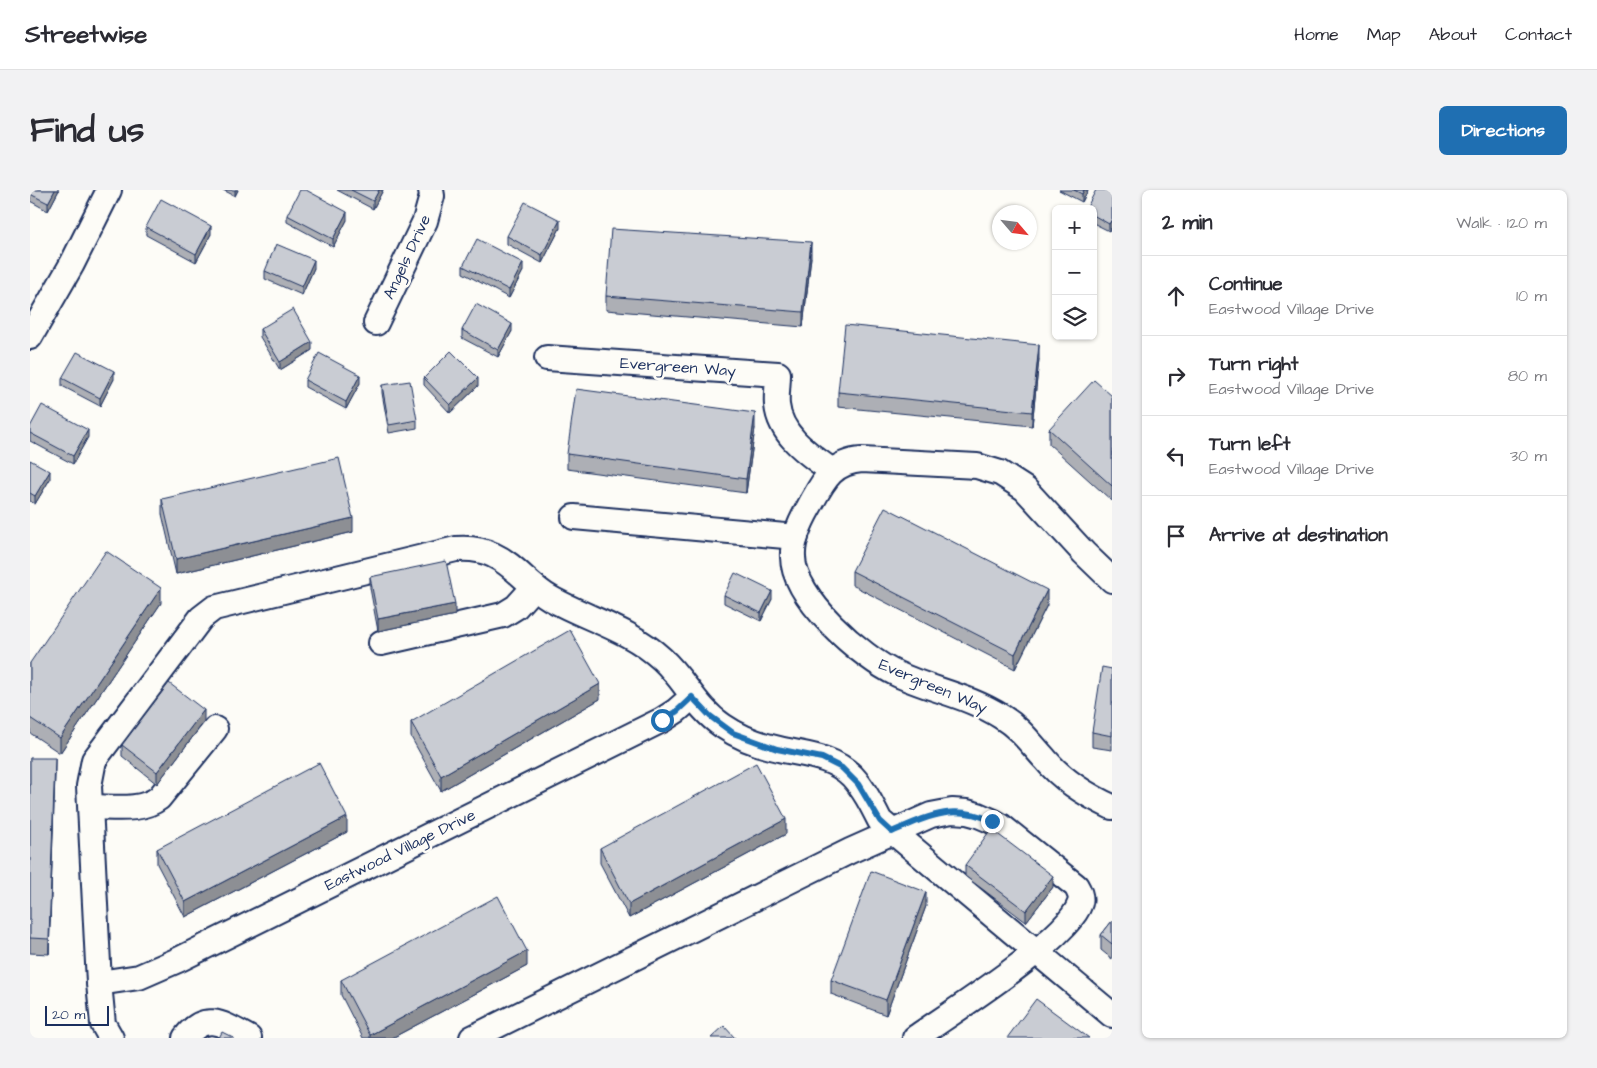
<!DOCTYPE html>
<meta charset="utf-8">
<style>
body{margin:0;font-family:"Architects Daughter",sans-serif;background:#f2f2f3;color:#2b2b33}
.controls{position:absolute;right:15px;top:15px;display:grid;overflow:hidden;border-radius:8px;box-shadow:0 1px 4px #0004}
.controls button{width:45px;height:45px;display:grid;place-items:center;padding:0;border:0;border-bottom:1px solid #e1e1e2;background:#fff;color:#2b2b33;font:25px sans-serif}
.compass{position:absolute;left:962px;top:15px;width:45px;height:45px;border-radius:50%;background:#fff;box-shadow:0 1px 4px #0004;rotate:118deg}
.scale{position:absolute;left:15px;bottom:12px;width:64px;box-sizing:border-box;padding-left:5px;border:2px solid #1b2f5e;border-top:0;font-size:14px;line-height:18px;white-space:nowrap;color:#1b2f5e;-webkit-text-stroke:4px #fdfcf7;paint-order:stroke}
.stop{position:absolute;width:15px;height:15px;margin:-11px;border:4px solid #1f6fb2;border-radius:50%;background:#fff}
.stop.end{background:#1f6fb2;border-color:#fff;box-shadow:0 1px 5px #0008}
.list{margin:0;padding:0;list-style:none}
h2{display:flex;justify-content:space-between;align-items:center;height:65px;margin:0;padding:0 20px;font-size:21px}
h2 small{font-size:16px;font-weight:400;color:#7c7c81}
.list li{display:grid;grid-template-columns:32px 1fr auto;gap:15px;align-items:center;box-sizing:border-box;height:80px;padding:0 20px;border-top:1px solid #e1e1e2}
.list b{display:block;font-size:19px;white-space:nowrap}
.list p{margin:0;font-size:16px;white-space:nowrap;color:#7c7c81}
.list em{font-size:16px;font-style:normal;color:#7c7c81}
.icon{flex:none;width:28px;height:28px;fill:none;stroke:currentColor;stroke-width:2;stroke-linecap:round;stroke-linejoin:round}
.map{position:relative;flex:none;width:1082px;height:848px;overflow:hidden;border-radius:8px}
header{display:flex;align-items:center;gap:30px;box-sizing:border-box;height:70px;padding:0 25px;background:#fff;border-bottom:1px solid #e1e1e2}
header strong{font-size:24px}
nav{display:flex;gap:28px;margin-inline-start:auto;font-size:18px}
.intro{display:flex;align-items:center;justify-content:space-between;box-sizing:border-box;height:120px;padding:0 30px}
h1{margin:0;font-size:35px}
.button{padding:12px 22px;border-radius:8px;background:#1f6fb2;color:#fff;font-size:18px;font-weight:700}
main{display:flex;gap:30px;padding:0 30px}
aside{flex:1;background:#fff;border-radius:8px;box-shadow:0 1px 4px #0004}
.map>svg:first-child{display:block}
</style>
<header>
<strong>Streetwise</strong>
<nav><a>Home</a><a>Map</a><a>About</a><a>Contact</a></nav>
</header>
<div class="intro"><h1>Find us</h1><a class="button">Directions</a></div>
<main>
<div class="map">
<svg width="1082" height="848" viewBox="0 0 1082 848">
<rect width="100%" height="100%" fill="#fdfcf7"/>
<filter id="ink" filterUnits="userSpaceOnUse"><feTurbulence type="fractalNoise" baseFrequency=".02" numOctaves="2"/><feDisplacementMap in="SourceGraphic" scale="10" xChannelSelector="R" yChannelSelector="G"/><feConvolveMatrix kernelMatrix="1 2 1 2 8 2 1 2 1" color-interpolation-filters="sRGB"/></filter>
<g filter="url(#ink)">
<g fill="none" stroke-linecap="round" stroke-linejoin="round">
<g stroke="#1b2f5e" stroke-width="28">
<g id="street">
<polyline points="346,133 395,31 402,6 401,0"/>
<polyline points="0,147 42,74 79,0"/>
<path d="M517,168L748,184C748,194 746,205 747,215C750,246 780,265 802,281"/>
<polyline points="544,327 766,347"/>
<path d="M1082,390L1054,363L995,299L970,283L947,276L832,270C801,272 793,292 779,317C771,331 762,350 763,367C763,408 832,468 867,484C901,500 940,506 972,527C990,538 1001,554 1015,569C1033,591 1056,605 1082,617"/>
<polyline points="351,453 473,425 486,417 504,397"/>
<path d="M61,617C83,617 111,622 129,608L185,539"/>
<polyline points="69,793 109,787 148,770 632,530 646,521 662,507"/>
<path d="M81,848L73,834L69,793L59,596L64,570L171,428L184,418L426,359C439,358 451,359 463,365C485,375 499,396 520,408C559,430 598,438 632,469C655,490 666,518 693,536C709,547 730,555 749,559C775,565 802,566 822,586C834,599 842,615 850,631L1082,825"/>
<path d="M155,848C175,820 195,835 219,848"/>
<path d="M442,848L820,661L901,625L922,621L937,622L948,625L962,631L971,636L1046,696C1049,701 1052,707 1050,713C1039,749 919,824 885,848"/>
</g>
</g>
<use href="#street" stroke="#fdfcf7" stroke-width="24"/>
</g>
<g fill="#adafb5" stroke="#1b2f5e">
<polygon points="0,0 29,0 18,21 0,11"/>
<polygon points="193,0 208,0 205,6"/>
<polygon points="307,0 353,0 343,19"/>
<polygon points="1029,0 1058,0 1052,12"/>
<polygon points="1082,0 1082,37 1079,41 1063,33 1063,19"/>
<polygon points="257,25 317,30 303,57 257,32"/>
<polygon points="116,37 181,44 166,72 116,45"/>
<polygon points="530,38 512,73 477,54 477,46"/>
<polygon points="781,67 773,137 576,120 576,106"/>
<polygon points="433,76 493,81 479,108 433,83"/>
<polygon points="284,78 272,105 235,89 235,81"/>
<polygon points="230,139 282,160 250,180 230,147"/>
<polygon points="432,140 482,141 468,167 432,148"/>
<polygon points="1009,169 1002,236 808,217 808,202"/>
<polygon points="32,188 84,189 70,216 32,196"/>
<polygon points="394,188 448,196 420,223 394,195"/>
<polygon points="275,190 330,193 316,219 275,197"/>
<polygon points="352,195 387,230 387,238 359,243 352,203"/>
<polygon points="1082,206 1082,311 1019,254 1019,239"/>
<polygon points="0,237 58,247 43,274 0,251"/>
<polygon points="725,238 716,303 537,279 537,264"/>
<polygon points="0,270 20,289 5,314 0,311"/>
<polygon points="132,309 323,342 146,384 132,324"/>
<polygon points="822,381 1017,415 985,479 822,395"/>
<polygon points="340,387 425,425 348,441 340,398"/>
<polygon points="694,405 742,409 731,431 694,413"/>
<polygon points="131,413 30,563 0,543 0,473"/>
<polygon points="1082,479 1082,560 1062,557 1062,542"/>
<polygon points="570,509 411,601 381,547 381,532"/>
<polygon points="174,532 127,594 92,566 92,555"/>
<polygon points="0,568 25,583 19,764 0,763"/>
<polygon points="317,642 155,727 127,674 127,659"/>
<polygon points="756,644 599,728 570,673 570,658"/>
<polygon points="935,675 1023,697 996,732 935,686"/>
<polygon points="896,716 856,825 801,804 801,790"/>
<polygon points="1082,731 1082,769 1071,760 1071,745"/>
<polygon points="497,776 362,848 333,848 311,805 311,790"/>
</g>
<g fill="#8d8f94" stroke="#1b2f5e">
<polygon points="25,0 29,0 18,21 18,13"/>
<polygon points="205,0 208,0 205,6"/>
<polygon points="349,0 353,0 343,19 343,11"/>
<polygon points="1054,0 1058,0 1052,12 1052,4"/>
<polygon points="317,22 317,30 303,57 303,49"/>
<polygon points="1082,29 1082,37 1079,41 1079,34"/>
<polygon points="530,30 530,38 512,73 512,65"/>
<polygon points="181,36 181,44 166,72 166,64"/>
<polygon points="781,52 781,67 773,137 773,122"/>
<polygon points="284,70 284,78 272,105 272,97"/>
<polygon points="493,73 493,81 479,108 479,100"/>
<polygon points="482,134 482,141 468,167 468,160"/>
<polygon points="282,152 282,160 250,180 250,172"/>
<polygon points="1009,155 1009,169 1002,236 1002,222"/>
<polygon points="84,181 84,189 70,216 70,208"/>
<polygon points="330,185 330,193 316,219 316,212"/>
<polygon points="448,188 448,196 420,223 420,215"/>
<polygon points="725,223 725,238 716,303 716,289"/>
<polygon points="58,240 58,247 43,274 43,266"/>
<polygon points="20,281 20,289 5,314 5,306"/>
<polygon points="323,328 323,342 146,384 146,369"/>
<polygon points="131,398 131,413 30,563 30,548"/>
<polygon points="1017,400 1017,415 985,479 985,464"/>
<polygon points="742,401 742,409 731,431 731,423"/>
<polygon points="425,414 425,425 348,441 348,429"/>
<polygon points="570,494 570,509 411,601 411,586"/>
<polygon points="174,520 174,532 127,594 127,582"/>
<polygon points="25,568 25,583 19,764 19,749"/>
<polygon points="317,627 317,642 155,727 155,712"/>
<polygon points="756,629 756,644 599,728 599,714"/>
<polygon points="1023,686 1023,697 996,732 996,721"/>
<polygon points="896,702 896,716 856,825 856,810"/>
<polygon points="497,761 497,776 362,848 340,848 340,845"/>
</g>
<g fill="#c9ccd3" stroke="#1b2f5e">
<polygon points="0,0 25,0 18,13 0,4"/>
<polygon points="270,0 276,0 317,22 303,49 257,25"/>
<polygon points="321,0 349,0 343,11"/>
<polygon points="1044,0 1054,0 1052,4"/>
<polygon points="1066,0 1082,0 1082,29 1079,34 1063,25 1063,19 1056,19"/>
<polygon points="131,9 181,36 166,64 116,37"/>
<polygon points="495,12 530,30 512,65 477,46"/>
<polygon points="581,39 781,52 773,122 576,106"/>
<polygon points="447,49 493,73 479,100 433,76"/>
<polygon points="246,54 284,70 272,97 235,81"/>
<polygon points="446,114 482,134 468,160 432,140"/>
<polygon points="263,119 282,152 250,172 230,139"/>
<polygon points="815,135 1009,155 1002,222 808,202"/>
<polygon points="421,161 448,188 420,215 394,188"/>
<polygon points="47,162 84,181 70,208 32,188"/>
<polygon points="289,163 330,185 316,212 275,190"/>
<polygon points="1064,190 1082,206 1082,296 1019,239"/>
<polygon points="380,191 387,230 359,235 352,195"/>
<polygon points="546,199 725,223 716,289 537,264"/>
<polygon points="12,215 58,240 43,266 0,243 0,237"/>
<polygon points="309,268 323,328 146,369 132,309"/>
<polygon points="0,270 20,281 5,306 0,303"/>
<polygon points="855,317 1017,400 985,464 822,381"/>
<polygon points="76,361 131,398 30,548 0,528 0,473"/>
<polygon points="416,371 425,414 348,429 340,387"/>
<polygon points="705,383 742,401 731,423 694,405"/>
<polygon points="540,440 570,494 411,586 381,532"/>
<polygon points="1072,477 1082,479 1082,546 1062,542"/>
<polygon points="139,493 174,520 127,582 92,555"/>
<polygon points="0,568 25,568 19,749 0,748"/>
<polygon points="289,573 317,627 155,712 127,659"/>
<polygon points="726,573 756,629 599,714 570,658"/>
<polygon points="961,639 1023,686 996,721 935,675"/>
<polygon points="841,681 896,702 856,810 801,790"/>
<polygon points="468,706 497,761 340,845 311,790"/>
<polygon points="1082,731 1082,754 1071,745"/>
<polygon points="1006,809 1059,848 977,848"/>
<polygon points="694,836 705,848 681,848"/>
<polygon points="192,842 204,848 189,848"/>
</g>
</g>
<g fill="none" stroke-linecap="round" stroke-linejoin="round" filter="url(#ink)">
<path stroke="#1f6fb2" stroke-width="6" d="M632,530L646,522L662,507L680,526L703,543L747,559L792,568L812,578L828,594L850,631L862,642C899,626 923,613 962,631"/>
</g>
<g text-anchor="middle" dominant-baseline="central" stroke-width="5" stroke-linejoin="round" paint-order="stroke">
<g font-size="16" fill="#1b2f5e" stroke="#fdfcf7">
<text transform="translate(377 67) rotate(-65)">Angels Drive</text>
<text transform="translate(648 177) rotate(4)">Evergreen Way</text>
<text transform="translate(903 496) rotate(23)">Evergreen Way</text>
<text transform="translate(370 660) rotate(-26)">Eastwood Village Drive</text>
</g>
</g>
</svg>
<div class="controls">
<button>+</button>
<button>−</button>
<button><svg class="icon" aria-label="layers" viewBox="0 0 24 24"><path d="M12 4l9 5-9 5-9-5zM3 14l9 5 9-5"/></svg></button>
</div>
<svg class="compass" viewBox="-18 -18 36 36"><path d="M0-13l5 13h-10z" fill="#e53935"/><path d="M0 13l5-13h-10z" fill="#7c7c81"/></svg>
<div class="scale">20 m</div>
<div class="stop" style="left:632px;top:530px"></div>
<div class="stop end" style="left:962px;top:631px"></div>
</div>
<aside>
<h2>2 min<small>Walk · 120 m</small></h2>
<ul class="list">
<li><svg class="icon" aria-label="ahead" viewBox="0 0 24 24"><path d="M12 20V5M6 11l6-6 6 6"/></svg><div><b>Continue</b><p>Eastwood Village Drive</p></div><em>10 m</em></li>
<li><svg class="icon" aria-label="right" viewBox="0 0 24 24"><path d="M7 20v-9h11M14 6l5 5-5 5"/></svg><div><b>Turn right</b><p>Eastwood Village Drive</p></div><em>80 m</em></li>
<li><svg class="icon" aria-label="left" viewBox="0 0 24 24"><path d="M17 20v-9H6M10 6l-5 5 5 5"/></svg><div><b>Turn left</b><p>Eastwood Village Drive</p></div><em>30 m</em></li>
<li><svg class="icon" aria-label="arrive" viewBox="0 0 24 24"><path d="M6 21V4h12l-3 4 3 4H6"/></svg><div><b>Arrive at destination</b></div></li>
</ul>
</aside>
</main>
